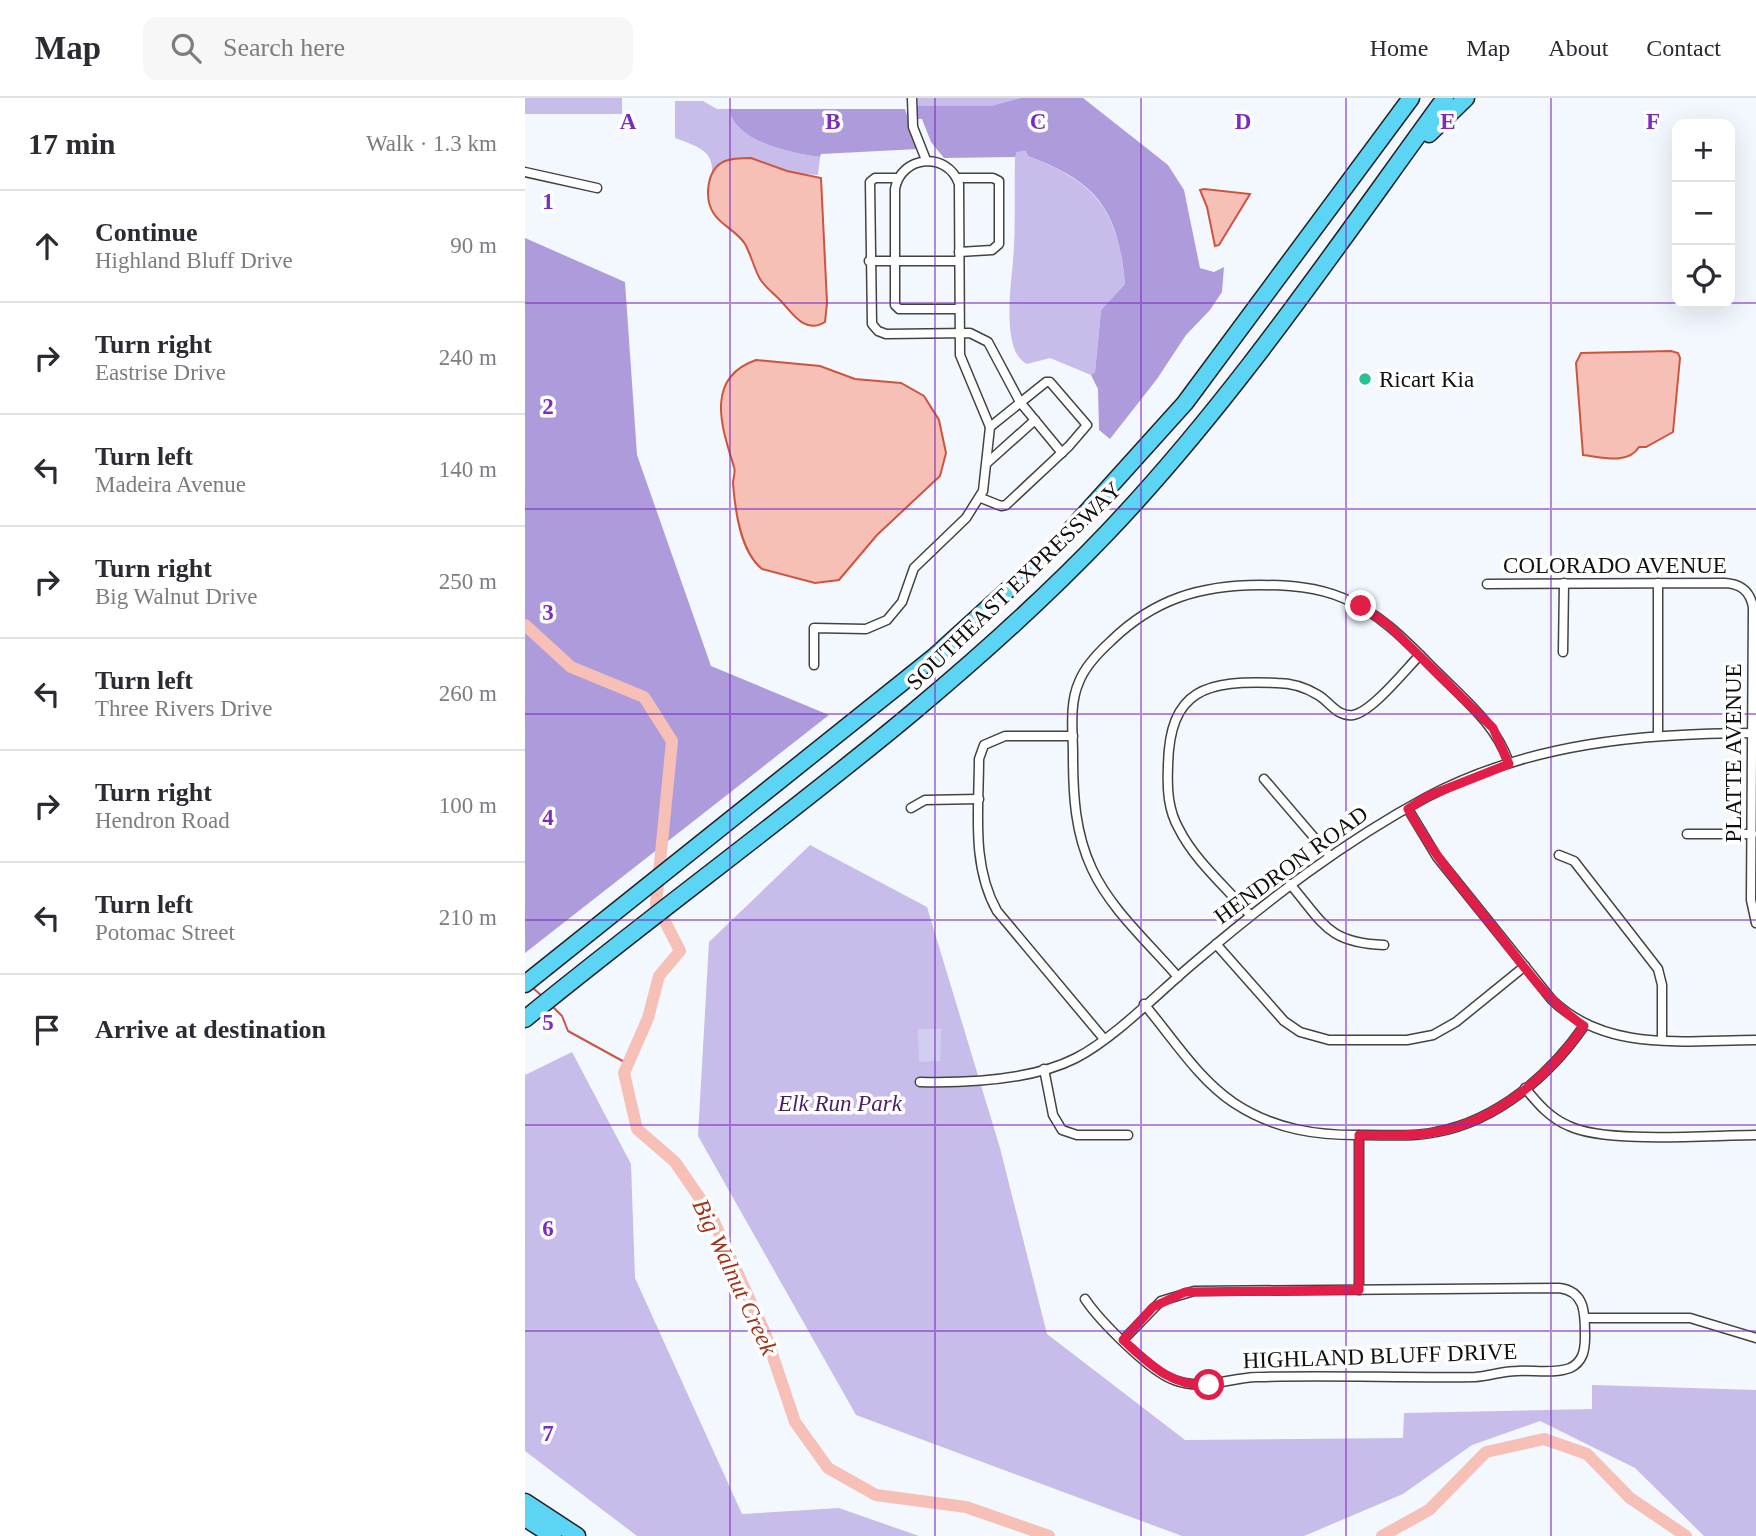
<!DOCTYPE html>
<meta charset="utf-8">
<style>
body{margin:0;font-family:Georgia,serif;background:#f7f7f7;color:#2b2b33}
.controls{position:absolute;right:21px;top:21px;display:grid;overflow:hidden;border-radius:14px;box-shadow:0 7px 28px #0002}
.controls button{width:63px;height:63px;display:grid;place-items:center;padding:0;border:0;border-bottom:2px solid #e1e1e2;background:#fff;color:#2b2b33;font:35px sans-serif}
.stop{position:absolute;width:21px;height:21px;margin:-16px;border:5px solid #e11d48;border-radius:50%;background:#fff}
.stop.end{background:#e11d48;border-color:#fff;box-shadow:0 2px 7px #0008}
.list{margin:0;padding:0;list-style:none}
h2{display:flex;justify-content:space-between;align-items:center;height:91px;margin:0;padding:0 28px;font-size:30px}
h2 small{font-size:23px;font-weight:400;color:#7c7c81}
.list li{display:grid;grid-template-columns:46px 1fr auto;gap:21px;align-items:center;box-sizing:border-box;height:112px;padding:0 28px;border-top:2px solid #e1e1e2}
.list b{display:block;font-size:26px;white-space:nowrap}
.list p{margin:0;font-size:23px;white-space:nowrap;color:#7c7c81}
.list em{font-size:23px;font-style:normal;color:#7c7c81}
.icon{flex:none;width:38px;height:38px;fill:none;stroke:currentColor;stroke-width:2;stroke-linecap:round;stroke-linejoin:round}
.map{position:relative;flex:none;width:1231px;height:1438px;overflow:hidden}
header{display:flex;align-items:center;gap:42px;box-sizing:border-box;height:98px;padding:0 35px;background:#fff;border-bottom:2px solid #e1e1e2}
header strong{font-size:33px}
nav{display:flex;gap:38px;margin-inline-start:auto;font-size:24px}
.search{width:490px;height:63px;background:#f7f7f7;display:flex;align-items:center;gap:18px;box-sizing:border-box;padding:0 24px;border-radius:14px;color:#7c7c81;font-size:26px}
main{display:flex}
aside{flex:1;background:#fff}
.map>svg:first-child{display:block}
</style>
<header>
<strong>Map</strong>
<div class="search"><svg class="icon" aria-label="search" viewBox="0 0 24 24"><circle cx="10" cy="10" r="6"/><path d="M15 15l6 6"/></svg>Search here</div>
<nav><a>Home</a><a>Map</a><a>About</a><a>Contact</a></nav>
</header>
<main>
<aside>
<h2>17 min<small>Walk · 1.3 km</small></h2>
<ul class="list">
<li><svg class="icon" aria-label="ahead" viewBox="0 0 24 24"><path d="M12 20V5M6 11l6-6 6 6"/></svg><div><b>Continue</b><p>Highland Bluff Drive</p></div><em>90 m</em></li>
<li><svg class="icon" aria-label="right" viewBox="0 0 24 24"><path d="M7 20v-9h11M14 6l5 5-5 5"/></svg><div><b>Turn right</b><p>Eastrise Drive</p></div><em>240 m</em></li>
<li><svg class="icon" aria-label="left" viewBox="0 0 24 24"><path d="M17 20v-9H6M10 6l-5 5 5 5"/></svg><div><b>Turn left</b><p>Madeira Avenue</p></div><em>140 m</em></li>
<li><svg class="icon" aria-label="right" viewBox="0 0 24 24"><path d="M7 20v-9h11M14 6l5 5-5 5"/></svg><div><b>Turn right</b><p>Big Walnut Drive</p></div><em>250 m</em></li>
<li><svg class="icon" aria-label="left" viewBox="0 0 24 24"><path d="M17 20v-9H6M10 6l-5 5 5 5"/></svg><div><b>Turn left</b><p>Three Rivers Drive</p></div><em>260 m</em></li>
<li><svg class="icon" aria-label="right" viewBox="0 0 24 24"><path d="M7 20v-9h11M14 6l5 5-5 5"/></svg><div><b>Turn right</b><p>Hendron Road</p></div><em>100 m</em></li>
<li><svg class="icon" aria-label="left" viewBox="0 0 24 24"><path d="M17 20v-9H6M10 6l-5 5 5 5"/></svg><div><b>Turn left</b><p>Potomac Street</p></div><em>210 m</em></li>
<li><svg class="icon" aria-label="arrive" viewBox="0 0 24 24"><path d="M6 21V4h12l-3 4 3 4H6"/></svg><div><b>Arrive at destination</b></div></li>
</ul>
</aside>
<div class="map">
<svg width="1231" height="1438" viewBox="0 0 1231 1438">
<rect width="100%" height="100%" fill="#f3f8ff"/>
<g fill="#c7bcea">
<rect x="0" y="0" width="97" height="16"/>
<polygon points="393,0 495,0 466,8 392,8"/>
<path d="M150,3H178L192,11H204C210,44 266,55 295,59L293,77C282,76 271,76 260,72C235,64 202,47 186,79C192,53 171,48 150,40Z"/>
<path d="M501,53L503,58C572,85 593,112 600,186L576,212L570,274L566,277L525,260L502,266C476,254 486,187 488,163C491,129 489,94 490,59L492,54Z"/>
<polygon points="285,747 402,809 475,1050 522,1236 660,1342 878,1340 879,1315 1067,1311 1067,1287 1231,1292 1231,1438 1179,1438 1110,1370 1015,1323 947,1347 878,1396 779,1438 657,1438 331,1317 173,1038 184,844"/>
<polygon points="47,954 106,1066 110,1180 217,1416 314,1410 394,1438 112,1438 0,1353 0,977"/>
</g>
<g fill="#ae9bdb">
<path d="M495,0H558L643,67L659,92L675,170L689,174L699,169L697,194L685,212L661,237L632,281L585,341L574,332L573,291L566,277L570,274L576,212L600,186C593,111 572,84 503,58L501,53L492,54L490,59L419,60L406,44L397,21H392V8H466Z"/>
<path d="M204,11H380L393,51L296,56L295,59C266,55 210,44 204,11Z"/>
<polygon points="0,140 100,184 112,357 186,568 304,617 0,855"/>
</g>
<polygon fill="#d1cef1" points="393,931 416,931 415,963 394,964"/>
<g fill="#f6c0b7" stroke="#ce543e" stroke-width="2">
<path d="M226,60L262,73L296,80L302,205L300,224C279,237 267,214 254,201C247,194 240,189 235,181C229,170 226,157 220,146C212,133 197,128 189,116C179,101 181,71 200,63C207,60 219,60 226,60Z"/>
<polygon points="679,91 725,96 694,147 690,148 682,109 675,92"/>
<path d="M1146,253L1153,255L1155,260L1148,334L1121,349H1114C1103,367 1077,359 1058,357L1051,265L1056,255Z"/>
<path d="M231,262L295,268L330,281L376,285L399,298L414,322L421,355L415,378L352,437L314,482L290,485L237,471C215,453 210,412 208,385C208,380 211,374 209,369C197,330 179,280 231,262Z"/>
</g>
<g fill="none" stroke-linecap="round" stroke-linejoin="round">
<g stroke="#ce543e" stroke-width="2">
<polyline points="8,890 17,898"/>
<polyline points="28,909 37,918 43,933 103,966"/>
</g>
<g stroke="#f6c0b7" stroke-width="12">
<polyline points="0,527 46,569 119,599 147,643 131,806 155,853 134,878 123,920 99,975 112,1031 150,1064 185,1115 240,1235 270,1324 303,1370 351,1397 441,1409 524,1438"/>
<polyline points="857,1438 904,1412 961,1354 1019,1341 1062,1356 1105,1400 1161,1438"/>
</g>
<g stroke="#434343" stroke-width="11">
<g id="street">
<polyline points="387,0 388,29 401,62"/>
<polyline points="0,74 72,90"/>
<polyline points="372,80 350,80 345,84 347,226 353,233 361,236 445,235 463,244 495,304 537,355"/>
<polyline points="432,80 468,80 474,83 474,146 467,152 434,154"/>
<polyline points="344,163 434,163"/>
<polyline points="462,365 510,322"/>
<polyline points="456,400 476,408 481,407 544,348 562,327 525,284 521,284 465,329"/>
<path d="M962,486L1200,485C1216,486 1225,493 1228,509L1226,802L1231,825"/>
<polyline points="1038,554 1039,485"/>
<path d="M289,567V530L341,531L362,522L377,504L389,470L441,420L458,393L465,329L435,257L434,86C423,53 376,57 370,91V207L374,211H434"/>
<polyline points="1133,636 1133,485"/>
<path d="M548,638H480L459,647L454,661C454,712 446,767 472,813L579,941"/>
<polyline points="739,681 805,758"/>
<polyline points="386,710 400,702 454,701"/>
<path d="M883,711L912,759L1027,902C1082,955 1160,942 1231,942"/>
<polyline points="1162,736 1227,736"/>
<polyline points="1034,757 1049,763 1133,871 1137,887 1137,942"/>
<path d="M765,786C799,826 803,845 859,847"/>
<path d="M725,817C702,790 670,763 654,731C643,712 642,691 643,669C644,590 682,582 752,585C767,585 780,589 793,597C805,604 812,619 828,617C847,614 881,571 895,557"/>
<polyline points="691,846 759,923 775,934 804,942 882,942 908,937 931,924 1000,868"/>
<path d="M653,879C624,845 586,812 567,771C550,735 548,697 548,657C548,634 544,606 554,584C560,568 574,554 586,543C629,501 676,487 735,487C764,487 792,489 818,500C856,515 885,547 913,575C941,603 971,627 984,665"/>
<path d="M619,906C647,939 673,981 709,1005C750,1032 793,1038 841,1037C864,1037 888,1039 911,1034C972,1023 1025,977 1059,928"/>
<polyline points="519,971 528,1017 537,1032 552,1037 603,1037"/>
<path d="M395,984C442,985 508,982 551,960C590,940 635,893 670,864C743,802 818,744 902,699C1004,645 1118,635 1231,635"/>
<path d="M1000,990C1013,1006 1025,1020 1044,1028C1082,1046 1185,1037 1231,1037"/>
<polyline points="834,1192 834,1037"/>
<path d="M560,1201C574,1222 625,1274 649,1282C678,1293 703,1280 732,1279C805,1277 877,1280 950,1279C964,1278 978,1273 992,1273C1008,1272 1030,1276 1045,1270C1058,1264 1060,1252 1060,1239C1060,1217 1061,1193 1034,1190L669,1193L636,1203L598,1242"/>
<polyline points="1060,1220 1165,1220 1231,1240"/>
</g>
</g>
<g stroke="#212121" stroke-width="19">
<g id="highway">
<polyline points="904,36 941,0"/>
<polyline points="0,886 409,559 532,447 660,305 886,0"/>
<path d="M0,921C195,761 406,619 581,436C708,303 812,148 920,0"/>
<polyline points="0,1404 52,1438"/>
<polyline points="0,1420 28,1438"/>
</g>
</g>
<use href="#street" stroke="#fff" stroke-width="8"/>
<use href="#highway" stroke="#5cd4f4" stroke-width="16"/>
</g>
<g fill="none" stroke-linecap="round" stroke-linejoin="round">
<path stroke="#e11d48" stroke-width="9" d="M684,1287C646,1289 625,1266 598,1242L628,1209L660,1194L834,1192V1037C859,1037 885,1039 910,1034C971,1024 1025,977 1059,928C1021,903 996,864 968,829C937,790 906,754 883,711L903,698L984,666L968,630L862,526L836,508"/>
</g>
<path fill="none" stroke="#7b2cbf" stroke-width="2" stroke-opacity="0.55" d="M205,0V1438M410,0V1438M616,0V1438M821,0V1438M1026,0V1438M0,205H1231M0,411H1231M0,616H1231M0,822H1231M0,1027H1231M0,1233H1231"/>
<circle fill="#27c194" stroke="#fff" stroke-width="2.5" cx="840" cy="281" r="7"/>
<g text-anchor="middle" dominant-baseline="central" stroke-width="7" stroke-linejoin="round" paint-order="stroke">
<g font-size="23" fill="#101010" stroke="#fff" text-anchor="start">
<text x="854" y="281">Ricart Kia</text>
</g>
<g font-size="23" fill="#101010" stroke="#fff">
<text x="1090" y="467">COLORADO AVENUE</text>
<text transform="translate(489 488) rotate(-44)">SOUTHEAST EXPRESSWAY</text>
<text transform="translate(1208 655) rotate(-90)">PLATTE AVENUE</text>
<text transform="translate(766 767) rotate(-36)">HENDRON ROAD</text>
<text transform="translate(855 1258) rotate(-2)">HIGHLAND BLUFF DRIVE</text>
</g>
<g font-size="23" font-style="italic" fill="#471f69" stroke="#fff">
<text x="315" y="1005">Elk Run Park</text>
</g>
<g font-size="24" font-style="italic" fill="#a33218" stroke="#fff">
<text transform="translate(210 1179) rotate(65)">Big Walnut Creek</text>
</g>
</g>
<g font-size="23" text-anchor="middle" font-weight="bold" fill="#7b2cbf" stroke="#fff" stroke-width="7" stroke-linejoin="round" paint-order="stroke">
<text x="103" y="31">A</text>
<text x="308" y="31">B</text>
<text x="513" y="31">C</text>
<text x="718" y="31">D</text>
<text x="923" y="31">E</text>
<text x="1128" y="31">F</text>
<text x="23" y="111">1</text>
<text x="23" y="316">2</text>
<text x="23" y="522">3</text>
<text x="23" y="727">4</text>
<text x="23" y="932">5</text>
<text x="23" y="1138">6</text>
<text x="23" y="1343">7</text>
</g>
</svg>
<div class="controls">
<button>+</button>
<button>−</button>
<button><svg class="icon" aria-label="locate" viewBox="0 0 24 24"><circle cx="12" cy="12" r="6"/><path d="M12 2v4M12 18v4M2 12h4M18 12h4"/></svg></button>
</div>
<div class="stop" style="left:684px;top:1287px"></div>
<div class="stop end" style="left:836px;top:508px"></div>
</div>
</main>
